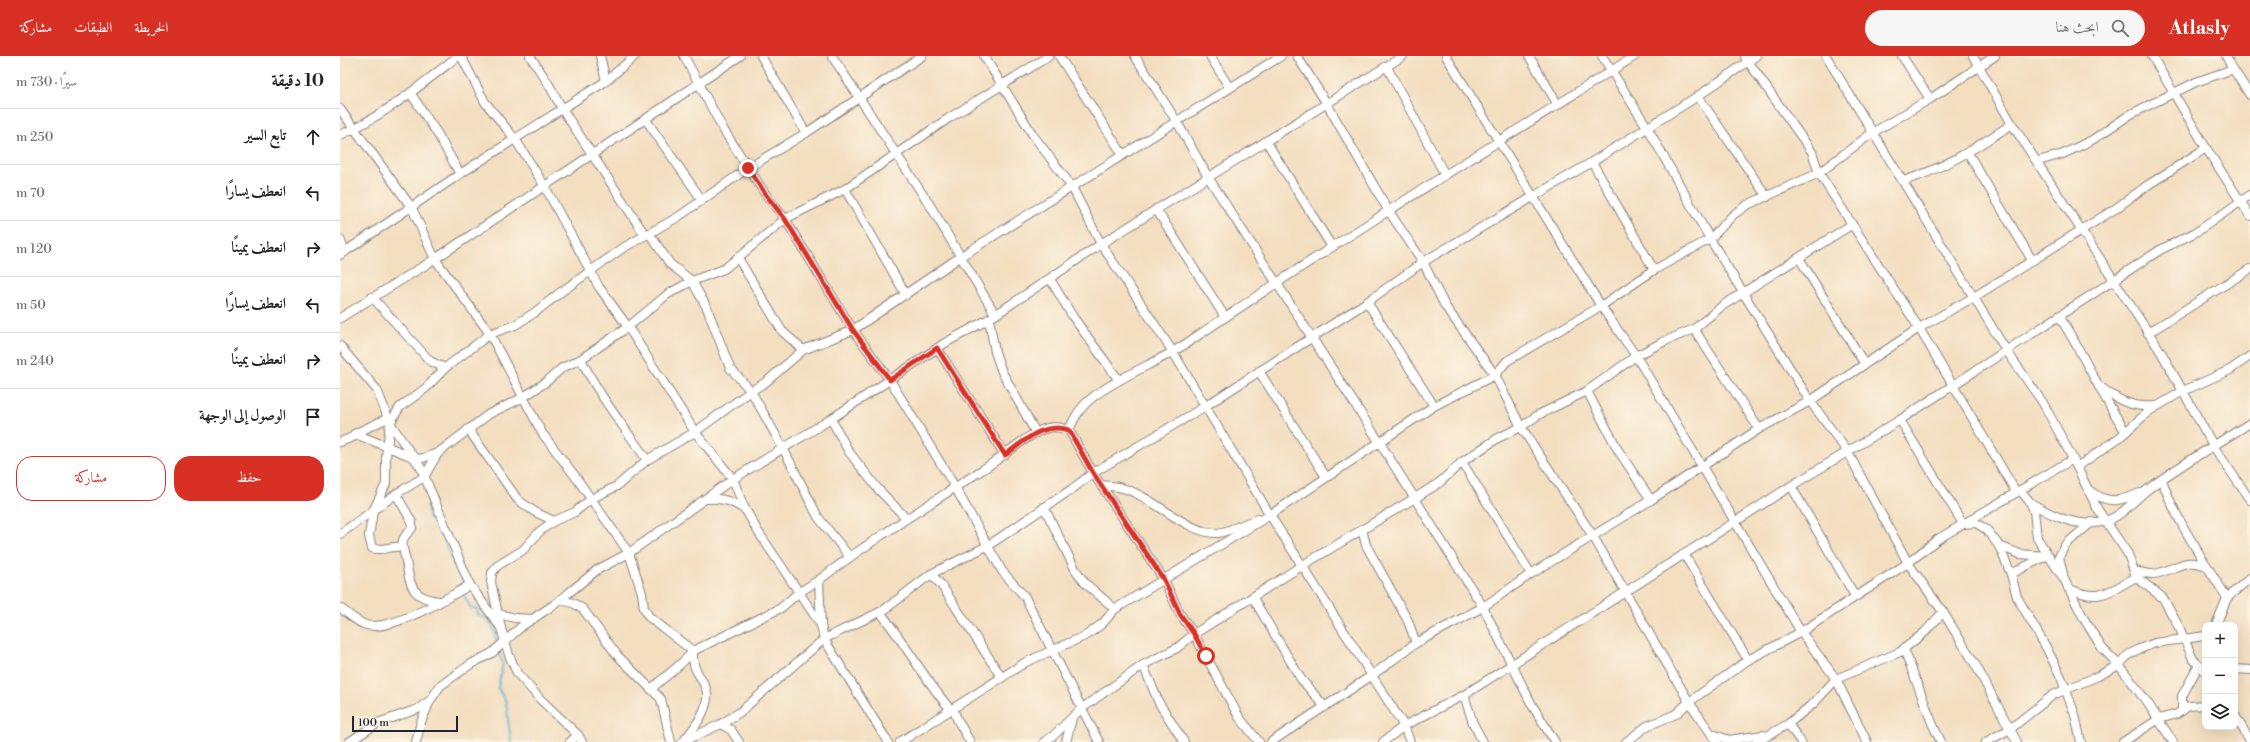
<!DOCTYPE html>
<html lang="ar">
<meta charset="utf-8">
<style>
body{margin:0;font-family:"Libre Bodoni",Amiri,serif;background:#f6f6f6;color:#222;direction:rtl}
.controls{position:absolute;right:12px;bottom:12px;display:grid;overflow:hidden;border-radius:8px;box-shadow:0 4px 16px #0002}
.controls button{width:36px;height:36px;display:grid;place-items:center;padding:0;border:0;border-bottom:1px solid #e0e0e0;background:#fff;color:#222;font:20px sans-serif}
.scale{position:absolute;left:12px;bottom:10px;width:106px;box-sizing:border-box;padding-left:4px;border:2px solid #22223b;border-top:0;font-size:11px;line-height:14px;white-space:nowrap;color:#22223b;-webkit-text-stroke:3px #fcf5e5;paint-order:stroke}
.stop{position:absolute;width:12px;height:12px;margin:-9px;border:3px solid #d93025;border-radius:50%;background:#fff}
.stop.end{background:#d93025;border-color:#fff;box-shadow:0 1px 4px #0008}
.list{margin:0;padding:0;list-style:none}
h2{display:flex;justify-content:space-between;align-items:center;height:52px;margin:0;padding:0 16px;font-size:17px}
h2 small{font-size:13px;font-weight:400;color:#767676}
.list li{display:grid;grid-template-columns:26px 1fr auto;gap:12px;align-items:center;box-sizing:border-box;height:56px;padding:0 16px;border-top:1px solid #e0e0e0}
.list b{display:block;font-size:15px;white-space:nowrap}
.list em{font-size:13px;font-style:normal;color:#767676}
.actions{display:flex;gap:8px;padding:12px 16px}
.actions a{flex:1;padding:9px 0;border:1px solid #d93025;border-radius:16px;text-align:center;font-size:14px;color:#d93025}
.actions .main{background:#d93025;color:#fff}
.icon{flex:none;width:22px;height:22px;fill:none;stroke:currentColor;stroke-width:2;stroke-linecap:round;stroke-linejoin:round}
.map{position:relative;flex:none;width:1910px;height:686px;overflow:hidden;direction:ltr}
header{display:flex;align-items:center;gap:24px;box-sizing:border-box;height:56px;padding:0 20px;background:#d93025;color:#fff}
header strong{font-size:19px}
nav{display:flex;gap:22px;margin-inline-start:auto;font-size:14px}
.search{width:280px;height:36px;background:#f6f6f6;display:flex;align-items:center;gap:10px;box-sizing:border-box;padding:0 14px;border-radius:22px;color:#767676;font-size:15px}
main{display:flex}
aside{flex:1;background:#fff}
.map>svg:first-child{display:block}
</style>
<header>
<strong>Atlasly</strong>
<div class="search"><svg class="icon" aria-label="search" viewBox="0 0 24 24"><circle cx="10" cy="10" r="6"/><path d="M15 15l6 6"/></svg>ابحث هنا</div>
<nav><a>الخريطة</a><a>الطبقات</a><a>مشاركة</a></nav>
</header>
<main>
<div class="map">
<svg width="1910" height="686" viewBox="0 0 1910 686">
<rect width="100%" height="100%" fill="#fcf5e5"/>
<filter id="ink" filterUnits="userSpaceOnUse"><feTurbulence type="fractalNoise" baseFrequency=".025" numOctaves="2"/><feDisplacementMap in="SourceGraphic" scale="8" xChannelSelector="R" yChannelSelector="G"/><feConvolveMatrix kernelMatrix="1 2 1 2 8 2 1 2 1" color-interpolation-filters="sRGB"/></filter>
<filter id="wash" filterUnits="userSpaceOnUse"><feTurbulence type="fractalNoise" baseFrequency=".012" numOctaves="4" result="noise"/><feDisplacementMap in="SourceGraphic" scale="16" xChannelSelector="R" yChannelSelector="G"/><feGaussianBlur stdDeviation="0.9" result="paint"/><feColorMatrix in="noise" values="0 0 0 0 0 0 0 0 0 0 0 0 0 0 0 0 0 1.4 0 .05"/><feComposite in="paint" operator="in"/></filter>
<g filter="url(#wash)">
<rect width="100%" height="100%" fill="#f3dec0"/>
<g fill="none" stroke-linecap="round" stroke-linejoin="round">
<g stroke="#51adcf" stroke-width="2">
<polyline points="87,449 89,461 103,477 108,496 122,523 122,530"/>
<path d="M123,537L131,552L137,553L138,559C156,565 154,574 157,590"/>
<polyline points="158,595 163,607 158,632 166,646 171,686"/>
</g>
</g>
</g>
<g filter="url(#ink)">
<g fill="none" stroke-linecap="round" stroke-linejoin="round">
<g stroke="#8a807e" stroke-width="10">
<g id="minor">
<polyline points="121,0 145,46 175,83 204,129 259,231 288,271 355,376 393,423 403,449 417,474 481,569"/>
<polyline points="190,0 208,27 223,54 305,179"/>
<polyline points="260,0 266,25"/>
<polyline points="344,0 383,73 426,139 445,163 513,274 550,324 615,431 662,515 685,541 759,686"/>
<polyline points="421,0 466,77"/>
<polyline points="492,0 591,151 655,258"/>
<polyline points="644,0 693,79 732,131 761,188 833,296 930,459 1064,670 1070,686"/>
<polyline points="719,0 783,99"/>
<polyline points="795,0 837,66 868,121 1040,387 1143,551 1192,649 1215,686"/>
<polyline points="870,0 889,31"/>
<polyline points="957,0 987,48 1048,154 1083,206 1105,250 1155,319 1181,371 1253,480 1349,646 1377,686"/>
<polyline points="1106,0 1261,250 1296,300 1461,576 1496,623 1527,686"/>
<polyline points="1189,0 1218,49"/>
<polyline points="1262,0 1307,71 1370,183 1470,345 1507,395 1568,507 1603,556 1635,608 1677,686"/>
<polyline points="1486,0 1666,294 1703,347 1733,403"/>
<polyline points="1562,0 1590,43"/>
<polyline points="1633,0 1672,68 1821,296 1874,391 1910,444"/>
<polyline points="1812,0 1866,92 1910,160"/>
<polyline points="1886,0 1893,13"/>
<polyline points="1405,1 1472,96 1479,117 1579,272 1676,436"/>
<polyline points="1047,11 1105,119"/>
<polyline points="71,38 97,77 120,118"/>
<polyline points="1358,40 1427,141"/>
<path d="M0,53L72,152L95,203L150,278L202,377L235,420L289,497L302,537L304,552L309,561L353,595C352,614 358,615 365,630C373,647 356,670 346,682"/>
<polyline points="306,64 362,144"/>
<path d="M0,79C44,60 81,29 118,0"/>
<polyline points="926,85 992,191"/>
<polyline points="1628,97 1692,204"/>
<polyline points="1698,105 1723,98 1752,84 1791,58 1856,26 1893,13 1910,39"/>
<polyline points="1252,106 1314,214"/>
<path d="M1563,125C1604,113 1637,91 1672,68"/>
<polyline points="505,133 566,239"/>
<polyline points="816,153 885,261"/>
<polyline points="309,177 330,208 352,225 367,252 390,312 411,335 443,392 478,461 509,500"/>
<polyline points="0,183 5,196"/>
<polyline points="0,199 120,118 266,25 295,0"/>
<polyline points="398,202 442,275 463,294"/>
<polyline points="1459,202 1524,307"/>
<polyline points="710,223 733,261 778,323"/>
<polyline points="32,241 90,305 105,312"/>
<polyline points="1027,246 1094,350"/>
<path d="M1719,260C1743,297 1761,339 1786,376"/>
<polyline points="0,262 95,203 400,0"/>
<polyline points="649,263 655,296 662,316 696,377"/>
<polyline points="1354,273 1419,373"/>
<polyline points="1808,277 1910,213"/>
<polyline points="0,290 37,334 50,367 81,412 130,529 161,572 169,599 177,617 200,643 238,679 242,686"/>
<polyline points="597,292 665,399"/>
<path d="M241,303C259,340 284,371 307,404"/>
<polyline points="919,315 986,421"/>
<path d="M1761,331C1778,345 1794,352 1816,350"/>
<polyline points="1247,335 1278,394 1311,444"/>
<polyline points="491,363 509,396 538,433 566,462"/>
<polyline points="1560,364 1623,468 1636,467 1647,474 1659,490 1671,518 1677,541 1706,591 1721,621 1735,659 1741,686"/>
<polyline points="128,373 178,444 195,456 214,465"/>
<polyline points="729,374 753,417 824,524 840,558 854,578 899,661 919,686"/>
<polyline points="14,378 48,362"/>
<polyline points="0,386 18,379 73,401 80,403 98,397"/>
<polyline points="1122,406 1191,518"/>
<polyline points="1737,411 1780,381 1809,355 1843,335 1890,314 1910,300"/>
<path d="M1822,424C1837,467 1863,503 1887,542"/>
<path d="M761,429C768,430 776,430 782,432C813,440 848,479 878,477C891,475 906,466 918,463"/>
<polyline points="1451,430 1515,540"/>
<polyline points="1680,434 1690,446 1694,455 1697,482 1724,523 1744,563 1762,592 1779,609 1809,649 1833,686"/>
<path d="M1750,435C1768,448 1779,446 1800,437"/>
<path d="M56,438L72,466V472C70,475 64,480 63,484C61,491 65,498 66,505C70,529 71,542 99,545"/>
<path d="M367,443C383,442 392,445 405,454"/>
<path d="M1691,447C1713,460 1739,473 1766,465C1782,460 1794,444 1807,434C1839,409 1876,389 1910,367"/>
<polyline points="704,451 735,513 745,527 775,553"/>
<polyline points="1022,473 1026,489 1068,565 1076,587"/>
<polyline points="0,478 56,438 84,421 98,397 149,358 182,342 206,326 222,312 241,303 288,271 328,238 352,225 384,213 445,163 505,133 609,62 709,0"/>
<polyline points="1659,490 1680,498 1707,500"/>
<path d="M62,491C52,489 41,496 32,492L29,480L33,455L46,428V401L50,367L60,351L86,332L105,312L150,278L175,269L194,257L221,236L283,192L338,161L408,112L466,77L582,0"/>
<polyline points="1344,498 1408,604"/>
<path d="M1794,515C1804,517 1813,520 1822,516C1841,510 1846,502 1867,510"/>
<polyline points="591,518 602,530 662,622"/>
<polyline points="1671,518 1704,501"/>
<polyline points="1723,518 1719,501 1725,489 1752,466"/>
<path d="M1728,532C1759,547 1769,536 1796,521"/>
<polyline points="913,542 961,623 985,651"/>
<polyline points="220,544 233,547 243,553 277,599 321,643 331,686"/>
<path d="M0,552C7,557 18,567 26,569C51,576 108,542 130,529"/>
<path d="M540,556C565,587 584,623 611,654"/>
<polyline points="155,557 175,562 193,563"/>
<polyline points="1876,569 1887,542 1910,522"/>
<polyline points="161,572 151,526 152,517 157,510 183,494 200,475 214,465 235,456 251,443 277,430 307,404 355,376 411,335 426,326 463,294 513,274 620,201 941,0"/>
<polyline points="1564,593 1592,667 1601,686"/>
<polyline points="803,609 819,647 844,686"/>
<polyline points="1895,613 1910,614"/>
<path d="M311,633C325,620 341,610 353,595L441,552L458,537L479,524"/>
<polyline points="1124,639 1133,667 1143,686"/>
<polyline points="613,652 617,663 630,686"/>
<polyline points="1842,655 1842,640 1859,609"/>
<polyline points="1895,659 1910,685"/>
<polyline points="381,668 391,674 399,686"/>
<polyline points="1448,668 1461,686"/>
<polyline points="1372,678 1389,684 1423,679"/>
<polyline points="9,686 38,667 78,653 89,645"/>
<polyline points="76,686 81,666 90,645 100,630 131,608 152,597 182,570 215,548 257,514 289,497 393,423 491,363 605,287 649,263 761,188 1063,0"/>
<polyline points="230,686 238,679"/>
<polyline points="342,686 381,668 400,656 484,583 544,554 591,518 649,489 732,433 753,417 864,351 1027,246 1083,206 1252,106 1358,40 1416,0"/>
<path d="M548,686L484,583L481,569L479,524C531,484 587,450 642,414C659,404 691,375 708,372C715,370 722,372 729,374C734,361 741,350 753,341C782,319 817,307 847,287C994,187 1145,94 1295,0"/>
<polyline points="560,686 686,606 747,579 763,567 775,553 930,459 1094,350 1155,319 1167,305 1261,250 1314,214 1370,183 1393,159 1407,149 1479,117 1532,77 1590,43 1655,0"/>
<polyline points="704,686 713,680 741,653 803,609 837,592 854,578 963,509 1075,442 1099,427 1122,406 1158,382 1181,371 1198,359 1247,335 1296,300 1325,285 1354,273 1382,250 1511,169"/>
<polyline points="726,686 732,662"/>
<polyline points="931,686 1031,620 1076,587 1143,551 1191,518 1311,444 1419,373 1470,345 1579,272 1634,241 1775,153 1808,129 1866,92"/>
<polyline points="1043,686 1064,670 1124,639 1451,430 1560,364 1820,194 1858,175 1910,139"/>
<polyline points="1286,686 1307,670 1336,658 1349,646 1408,604 1461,576 1568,507 1598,483 1733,403 1758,454 1788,498 1796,521 1823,542 1840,573 1853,603 1865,615"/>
<polyline points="1417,686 1448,668 1474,647 1496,623 1560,596 1585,576 1603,556"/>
<polyline points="1646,686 1670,673 1713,639 1758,620 1779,609 1788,599 1797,594 1815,587 1865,580"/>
<polyline points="1783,686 1819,663 1837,658 1849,650 1865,649"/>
</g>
</g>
<use href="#minor" stroke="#fff" stroke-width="8"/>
</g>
</g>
<g fill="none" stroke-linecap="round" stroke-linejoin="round" filter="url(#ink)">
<path stroke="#d93025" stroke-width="5" d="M408,112L426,139L445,163L513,274L550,324L597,292L665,399C686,384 702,366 729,374L753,417L824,524L840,558L854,578L866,600"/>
</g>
</svg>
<div class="controls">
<button>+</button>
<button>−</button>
<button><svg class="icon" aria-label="layers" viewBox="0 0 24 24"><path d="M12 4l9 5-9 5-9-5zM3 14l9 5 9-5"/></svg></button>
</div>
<div class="scale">100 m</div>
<div class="stop" style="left:866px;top:600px"></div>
<div class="stop end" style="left:408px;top:112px"></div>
</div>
<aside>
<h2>10 دقيقة<small>سيرًا · 730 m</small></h2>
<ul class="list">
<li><svg class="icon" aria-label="ahead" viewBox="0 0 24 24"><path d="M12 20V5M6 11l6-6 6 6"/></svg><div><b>تابع السير</b></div><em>250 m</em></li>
<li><svg class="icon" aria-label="left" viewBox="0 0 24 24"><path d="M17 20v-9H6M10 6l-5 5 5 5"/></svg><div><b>انعطف يسارًا</b></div><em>70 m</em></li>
<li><svg class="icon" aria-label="right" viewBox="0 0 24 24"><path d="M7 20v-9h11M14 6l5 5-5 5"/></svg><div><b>انعطف يمينًا</b></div><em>120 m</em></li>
<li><svg class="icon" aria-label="left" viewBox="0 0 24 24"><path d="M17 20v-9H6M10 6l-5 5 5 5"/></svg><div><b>انعطف يسارًا</b></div><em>50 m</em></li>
<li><svg class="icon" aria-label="right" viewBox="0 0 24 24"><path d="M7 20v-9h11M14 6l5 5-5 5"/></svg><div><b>انعطف يمينًا</b></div><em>240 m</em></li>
<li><svg class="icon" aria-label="arrive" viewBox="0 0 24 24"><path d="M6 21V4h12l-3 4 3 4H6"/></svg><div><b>الوصول إلى الوجهة</b></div></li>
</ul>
<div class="actions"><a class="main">حفظ</a><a>مشاركة</a></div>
</aside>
</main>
